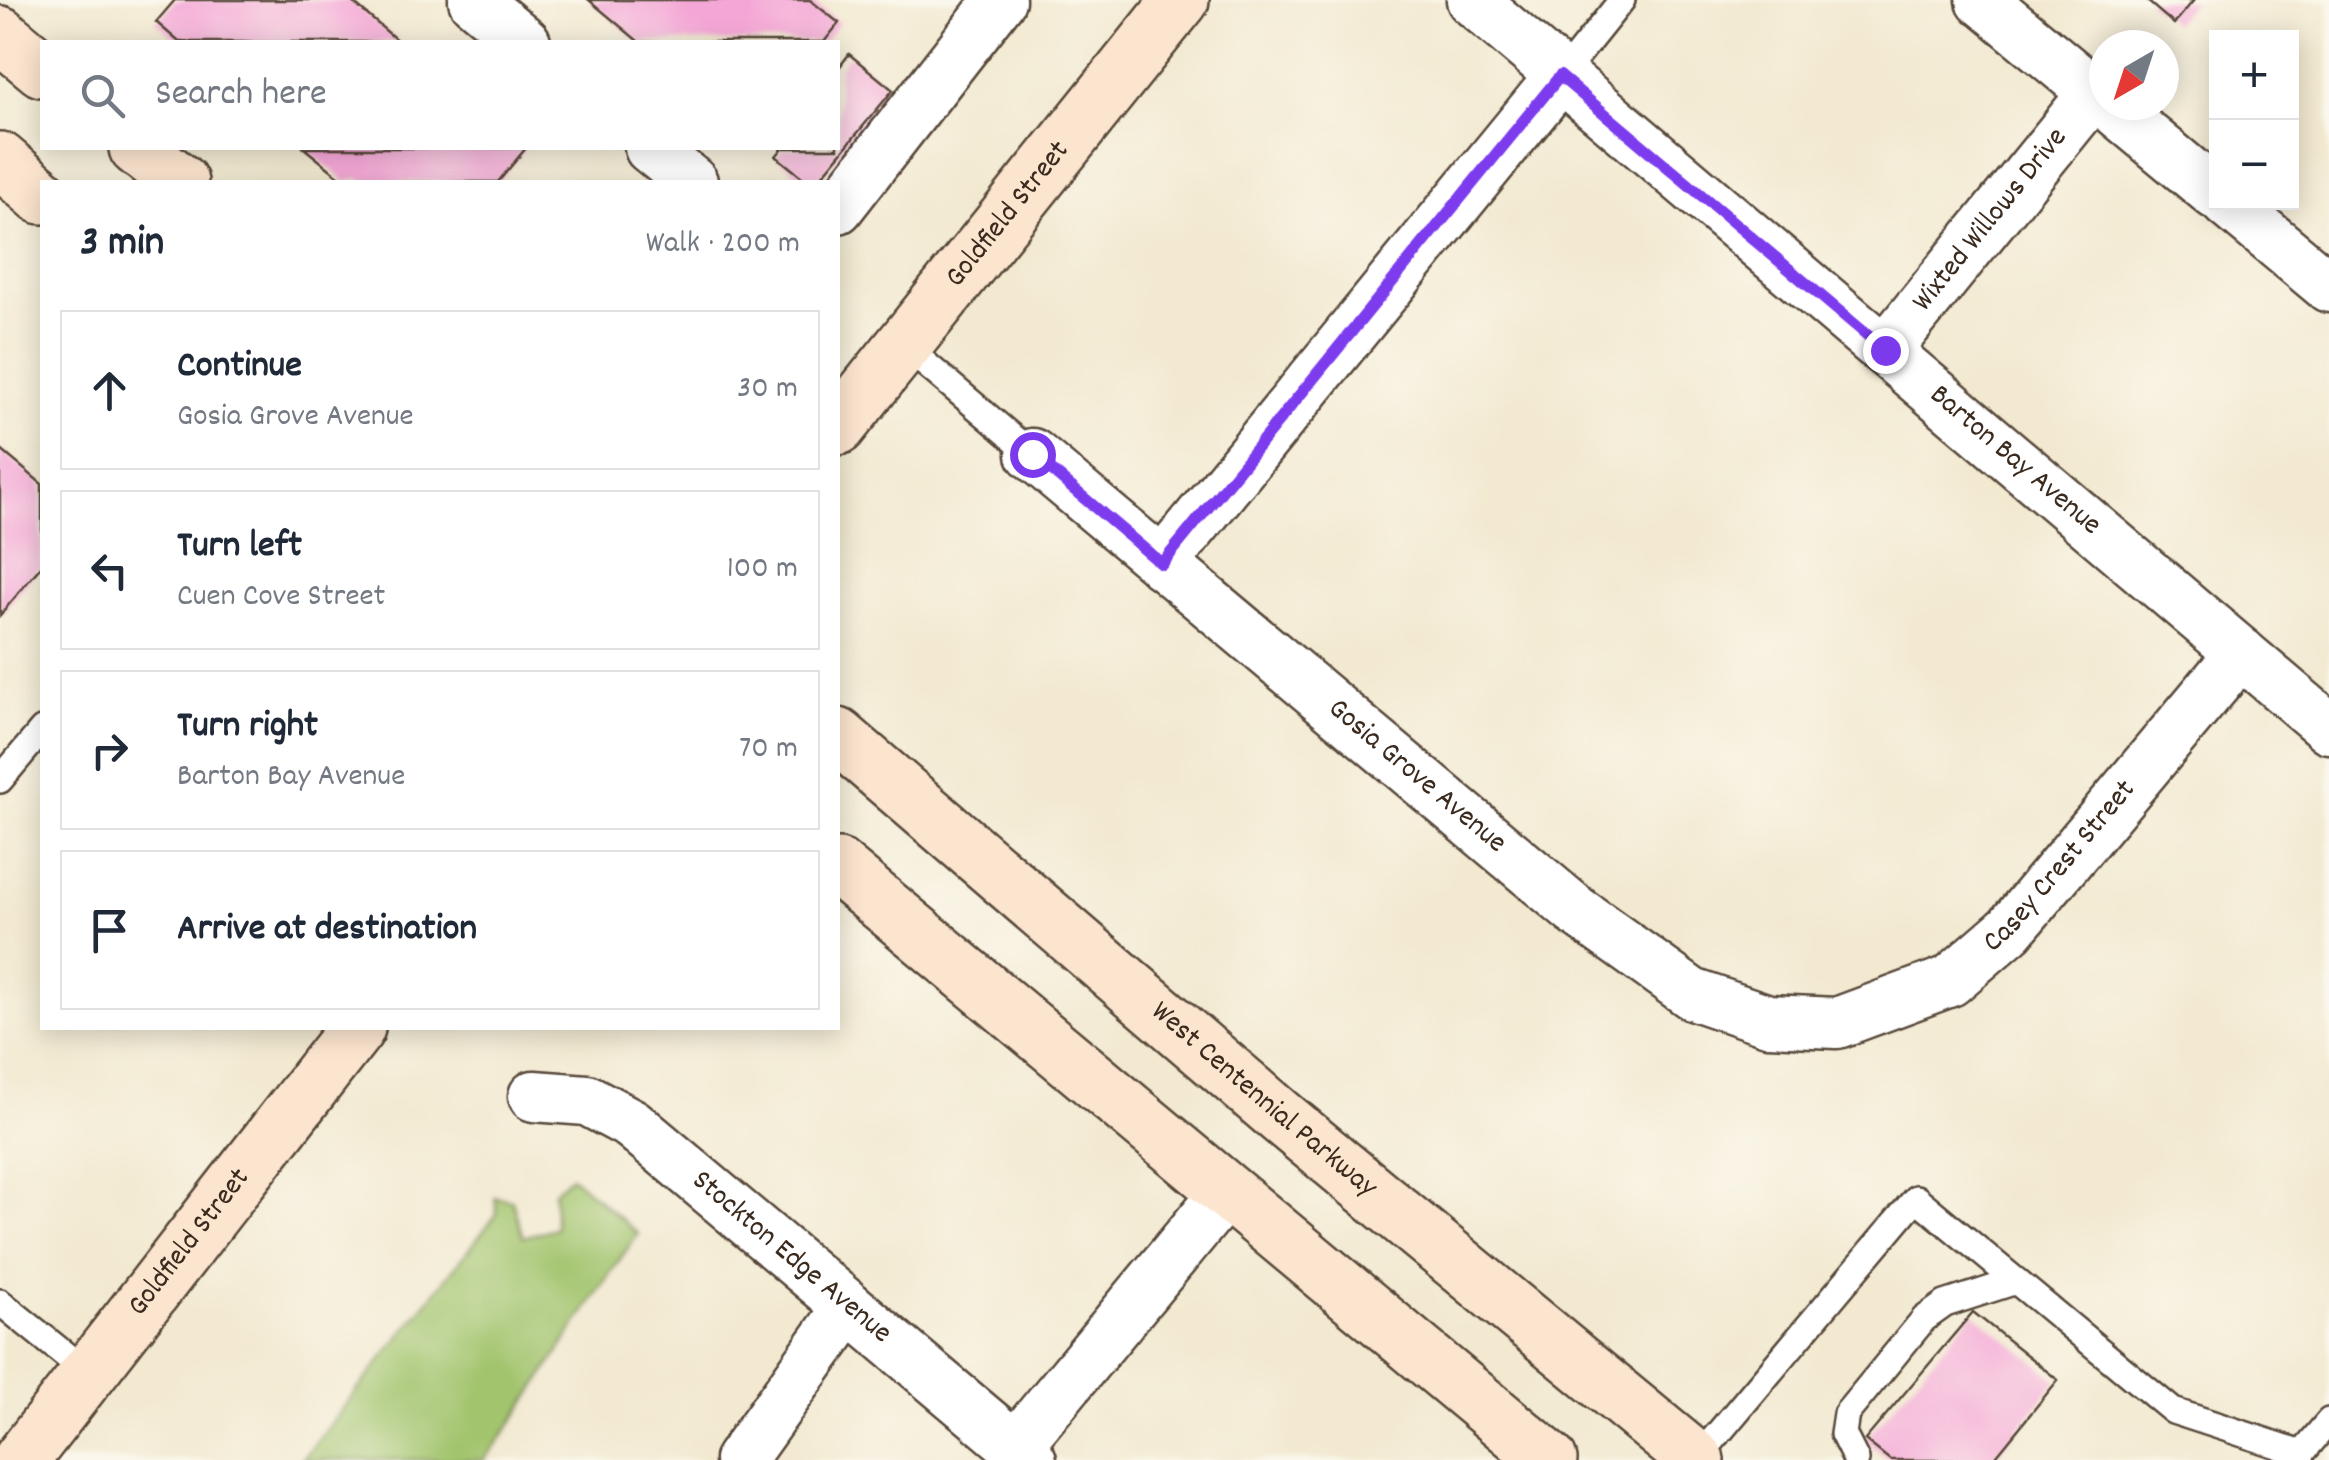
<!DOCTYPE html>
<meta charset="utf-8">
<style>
body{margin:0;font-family:Dekko,sans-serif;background:#f2f2f3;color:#1f2937}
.controls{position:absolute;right:30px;top:30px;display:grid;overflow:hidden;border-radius:0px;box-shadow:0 5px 25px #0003}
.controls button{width:90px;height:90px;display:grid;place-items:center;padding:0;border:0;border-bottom:2px solid #e0e1e3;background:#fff;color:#1f2937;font:50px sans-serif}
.compass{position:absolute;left:2089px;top:30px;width:90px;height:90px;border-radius:50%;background:#fff;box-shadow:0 5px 25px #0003;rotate:219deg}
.stop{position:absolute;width:30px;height:30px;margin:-22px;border:8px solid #7c3aed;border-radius:50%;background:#fff}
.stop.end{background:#7c3aed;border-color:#fff;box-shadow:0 2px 10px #0008}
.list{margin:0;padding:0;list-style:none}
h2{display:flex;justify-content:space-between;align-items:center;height:130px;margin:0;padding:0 40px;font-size:42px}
h2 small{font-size:32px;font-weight:400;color:#747a83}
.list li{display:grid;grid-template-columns:65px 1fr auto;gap:30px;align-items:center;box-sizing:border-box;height:160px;margin:0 20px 20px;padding:0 20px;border:2px solid #e0e1e3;border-radius:0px}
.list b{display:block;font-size:38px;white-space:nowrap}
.list p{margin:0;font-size:32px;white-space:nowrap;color:#747a83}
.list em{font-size:32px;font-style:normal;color:#747a83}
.icon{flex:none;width:55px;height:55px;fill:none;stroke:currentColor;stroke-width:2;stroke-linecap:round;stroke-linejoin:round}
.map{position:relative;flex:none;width:2329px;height:1460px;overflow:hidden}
.search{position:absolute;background:#fff;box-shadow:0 5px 25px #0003;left:40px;top:40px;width:800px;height:110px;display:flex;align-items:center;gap:25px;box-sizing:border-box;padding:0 35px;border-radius:0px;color:#747a83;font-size:38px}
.panel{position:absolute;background:#fff;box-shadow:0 5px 25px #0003;left:40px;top:180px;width:800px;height:850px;border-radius:0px}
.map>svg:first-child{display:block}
</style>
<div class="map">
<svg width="2329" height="1460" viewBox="0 0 2329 1460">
<rect width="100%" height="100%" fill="#fbf7ec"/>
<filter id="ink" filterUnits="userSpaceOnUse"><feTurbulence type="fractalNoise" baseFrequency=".01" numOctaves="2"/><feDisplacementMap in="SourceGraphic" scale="20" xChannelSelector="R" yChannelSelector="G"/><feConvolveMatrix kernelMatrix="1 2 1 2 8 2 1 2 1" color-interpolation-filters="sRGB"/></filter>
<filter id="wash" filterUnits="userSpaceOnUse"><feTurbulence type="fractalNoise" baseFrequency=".0048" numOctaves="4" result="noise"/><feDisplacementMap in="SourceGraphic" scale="40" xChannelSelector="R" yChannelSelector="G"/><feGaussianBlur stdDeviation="2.25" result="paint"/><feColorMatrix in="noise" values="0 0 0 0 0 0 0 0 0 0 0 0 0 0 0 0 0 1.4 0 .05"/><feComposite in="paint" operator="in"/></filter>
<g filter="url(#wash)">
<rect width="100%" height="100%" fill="#f2e9d0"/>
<path fill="#a2c46d" stroke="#6e7746" stroke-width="2.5" d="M571,1176L638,1234C583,1307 541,1388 484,1460H302L497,1214L495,1197L512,1200L523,1237L555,1228L554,1191Z"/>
<g id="blocks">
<g fill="#f4a7d6">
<polygon points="175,0 350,0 399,42 179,42 156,22"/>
<polygon points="589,0 810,0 839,23 824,42 639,42"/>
<polygon points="2146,0 2194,0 2174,24"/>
<polygon points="849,54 893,90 817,182 808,182 776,156 783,148 838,148 838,69"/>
<polygon points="304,148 526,148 498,182 363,182 358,178 346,182"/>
<polygon points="0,449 42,484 42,565 0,615"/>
<polygon points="1973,1312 2058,1380 1993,1460 1890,1460 1865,1440"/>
</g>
</g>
</g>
<g filter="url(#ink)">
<use href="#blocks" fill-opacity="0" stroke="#564739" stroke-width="2.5"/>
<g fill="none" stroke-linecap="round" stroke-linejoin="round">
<g stroke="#564739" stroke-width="30">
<g id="lane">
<polyline points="1561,76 1622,0"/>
<polyline points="902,344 1032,454"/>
<polyline points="0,780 42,730"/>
<polyline points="0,1302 90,1375"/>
<polyline points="1696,1460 1916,1198 2173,1411 2302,1453"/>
<polyline points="1856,1460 1843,1434 1846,1414 1924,1319 1945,1304 2016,1281"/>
<polyline points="2296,1460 2329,1421"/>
</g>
</g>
<g stroke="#564739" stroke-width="55">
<g id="street">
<polyline points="474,0 525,42"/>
<path id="s1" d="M1472,0L2329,728"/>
<polyline points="1982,0 2104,101"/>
<polyline points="2109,105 2216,194"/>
<polyline points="650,148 692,182"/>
<polyline points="2227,202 2329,287"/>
<polyline points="838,208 1000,0"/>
<path id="s2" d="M1885,351L2094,93"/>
<path id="s3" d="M1032,454L1575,910L1692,994L1768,1020L1837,1023L1950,981L2010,929L2241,653"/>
<polyline points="1162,564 1561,76"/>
<path id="s4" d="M534,1096L587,1100L632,1124L1031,1460"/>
<polyline points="1015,1447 1226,1192"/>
<polyline points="740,1460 849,1307"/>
</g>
</g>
<g stroke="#564739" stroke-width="60">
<g id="secondary">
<polyline points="0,34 42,69"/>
<polyline points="137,148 180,182"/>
<polyline points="0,160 42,196"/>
<path id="s5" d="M838,427L1181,0"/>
<path id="s6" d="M838,736L1282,1118L1696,1460"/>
<polyline points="838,867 1549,1460"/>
<path id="s7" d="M21,1460L357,1028"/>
</g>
</g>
<use href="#lane" stroke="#fff" stroke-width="25"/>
<use href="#street" stroke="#fff" stroke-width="50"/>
<use href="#secondary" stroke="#fce5cf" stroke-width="55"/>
</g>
</g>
<g fill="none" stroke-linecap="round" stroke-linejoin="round" filter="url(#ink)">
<polyline stroke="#7c3aed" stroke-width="12" points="1032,454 1162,564 1560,76 1885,350"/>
</g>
<g text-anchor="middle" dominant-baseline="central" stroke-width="9" stroke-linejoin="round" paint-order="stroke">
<g font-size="30" fill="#3b2a1e" stroke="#fbf7ec">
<text stroke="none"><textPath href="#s5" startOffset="272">Goldfield Street</textPath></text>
<text stroke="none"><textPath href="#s2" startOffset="168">Wixted Willows Drive</textPath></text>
<text stroke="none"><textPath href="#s1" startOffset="712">Barton Bay Avenue</textPath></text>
<text stroke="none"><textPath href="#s3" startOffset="502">Gosia Grove Avenue</textPath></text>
<text stroke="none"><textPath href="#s3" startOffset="1282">Casey Crest Street</textPath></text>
<text stroke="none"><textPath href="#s6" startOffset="560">West Centennial Parkway</textPath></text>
<text stroke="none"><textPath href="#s7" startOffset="275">Goldfield Street</textPath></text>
<text stroke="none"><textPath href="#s4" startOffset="312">Stockton Edge Avenue</textPath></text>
</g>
</g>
</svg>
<div class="controls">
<button>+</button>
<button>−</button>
</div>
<svg class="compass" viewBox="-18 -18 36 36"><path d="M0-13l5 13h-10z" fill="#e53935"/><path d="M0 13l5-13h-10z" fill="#747a83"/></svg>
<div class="stop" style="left:1032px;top:454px"></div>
<div class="stop end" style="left:1885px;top:350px"></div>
<div class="search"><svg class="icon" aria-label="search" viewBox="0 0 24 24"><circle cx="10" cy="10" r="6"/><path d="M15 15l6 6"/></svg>Search here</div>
<section class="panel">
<h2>3 min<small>Walk · 200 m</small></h2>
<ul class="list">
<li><svg class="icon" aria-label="ahead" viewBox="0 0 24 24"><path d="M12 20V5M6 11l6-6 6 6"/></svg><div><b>Continue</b><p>Gosia Grove Avenue</p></div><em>30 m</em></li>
<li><svg class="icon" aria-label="left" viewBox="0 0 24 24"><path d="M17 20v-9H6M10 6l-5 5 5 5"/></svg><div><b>Turn left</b><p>Cuen Cove Street</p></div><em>100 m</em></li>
<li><svg class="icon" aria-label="right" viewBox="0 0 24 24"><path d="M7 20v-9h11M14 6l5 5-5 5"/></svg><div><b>Turn right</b><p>Barton Bay Avenue</p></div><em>70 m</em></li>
<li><svg class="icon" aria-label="arrive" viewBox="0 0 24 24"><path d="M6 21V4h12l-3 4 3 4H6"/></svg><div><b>Arrive at destination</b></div></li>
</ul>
</section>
</div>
